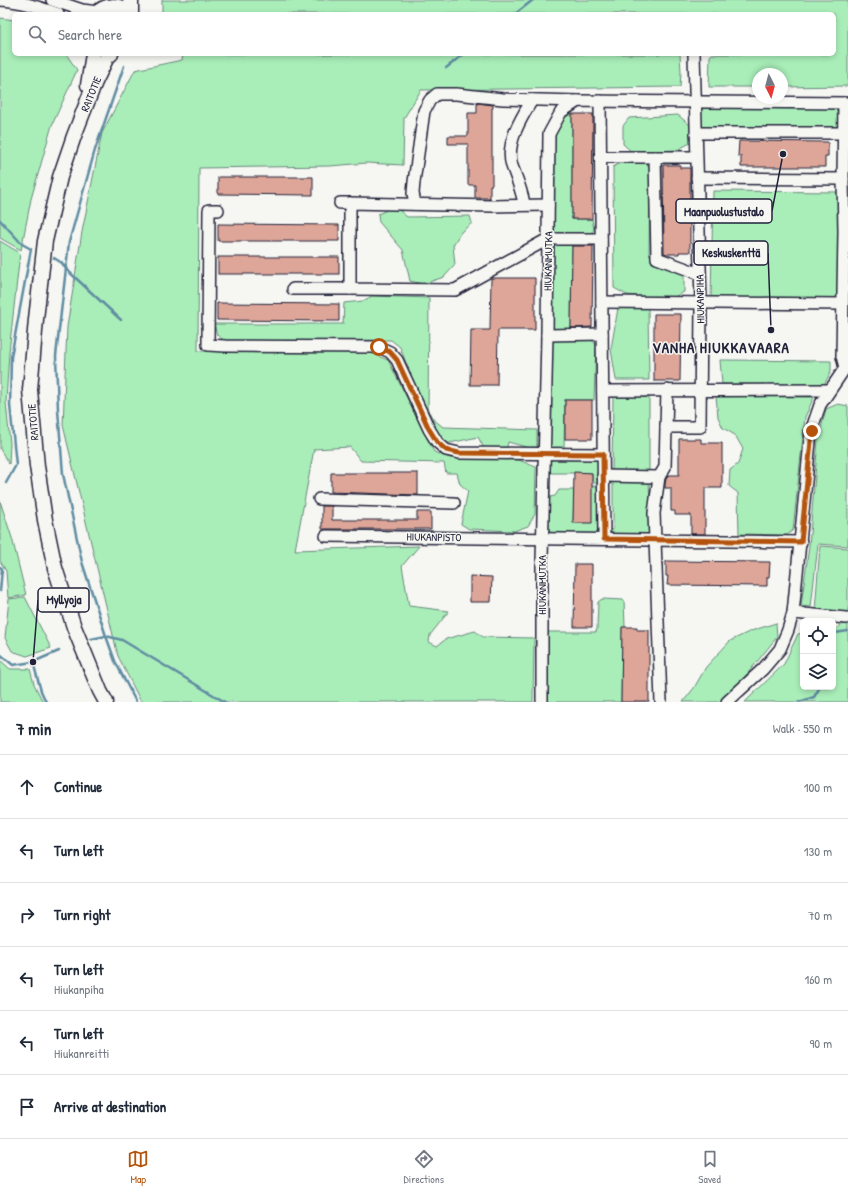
<!DOCTYPE html>
<meta charset="utf-8">
<style>
body{margin:0;font-family:"Patrick Hand",sans-serif;background:#f6f6f7;color:#1f2937}
.controls{position:absolute;right:12px;bottom:12px;display:grid;overflow:hidden;border-radius:6px;box-shadow:0 2px 6px #0003}
.controls button{width:36px;height:36px;display:grid;place-items:center;padding:0;border:0;border-bottom:1px solid #e0e1e3;background:#fff;color:#1f2937;font:20px sans-serif}
.compass{position:absolute;left:752px;top:68px;width:36px;height:36px;border-radius:50%;background:#fff;box-shadow:0 2px 6px #0003;rotate:174deg}
.stop{position:absolute;width:12px;height:12px;margin:-9px;border:3px solid #b45309;border-radius:50%;background:#fff}
.stop.end{background:#b45309;border-color:#fff;box-shadow:0 1px 4px #0008}
.list{margin:0;padding:0;list-style:none}
h2{display:flex;justify-content:space-between;align-items:center;height:52px;margin:0;padding:0 16px;font-size:17px}
h2 small{font-size:13px;font-weight:400;color:#747a83}
.list li{display:grid;grid-template-columns:26px 1fr auto;gap:12px;align-items:center;box-sizing:border-box;height:64px;padding:0 16px;border-top:1px solid #e0e1e3}
.list b{display:block;font-size:15px;white-space:nowrap}
.list p{margin:0;font-size:13px;white-space:nowrap;color:#747a83}
.list em{font-size:13px;font-style:normal;color:#747a83}
.icon{flex:none;width:22px;height:22px;fill:none;stroke:currentColor;stroke-width:2;stroke-linecap:round;stroke-linejoin:round}
.map{position:relative;flex:none;width:848px;height:702px;overflow:hidden}
.search{position:absolute;background:#fff;box-shadow:0 2px 6px #0003;left:12px;right:12px;top:12px;height:44px;display:flex;align-items:center;gap:10px;box-sizing:border-box;padding:0 14px;border-radius:6px;color:#747a83;font-size:15px}
.sheet{height:436px;background:#fff}
nav{display:flex;justify-content:space-around;align-items:center;box-sizing:border-box;height:56px;border-top:1px solid #e0e1e3;background:#fff;font-size:11px;color:#747a83}
nav a{display:grid;justify-items:center;gap:2px}
nav .on{color:#b45309}
.map>svg:first-child{display:block}
</style>
<div class="map">
<svg width="848" height="702" viewBox="0 0 848 702">
<rect width="100%" height="100%" fill="#f6f6f2"/>
<filter id="ink" filterUnits="userSpaceOnUse"><feTurbulence type="fractalNoise" baseFrequency=".025" numOctaves="2"/><feDisplacementMap in="SourceGraphic" scale="8" xChannelSelector="R" yChannelSelector="G"/><feConvolveMatrix kernelMatrix="1 2 1 2 8 2 1 2 1" color-interpolation-filters="sRGB"/></filter>
<g filter="url(#ink)">
<g fill="#a9eeb9" stroke="#66887a">
<polygon points="162,0 848,0 848,86 782,87 782,74 758,74 758,87 709,87 710,56 712,54 834,54 834,14 162,14"/>
<polygon points="0,18 14,20 14,54 66,54 77,70 52,125 31,199 21,250 0,238"/>
<polygon points="183,54 680,54 681,72 680,87 421,90 404,118 403,165 366,163 330,166 199,168 198,351 368,352 388,360 434,452 450,458 519,460 536,467 535,514 528,526 514,531 469,529 461,524 468,491 460,484 457,473 446,473 444,463 361,461 350,447 314,449 295,550 419,546 402,566 409,606 449,611 430,635 429,642 437,646 446,639 475,631 483,637 534,638 533,702 141,702 118,656 63,425 67,327 82,232 102,133 135,70 182,60"/>
<path d="M701,107H835C839,114 838,121 837,129L703,128L700,126Z"/>
<polygon points="567,113 572,114 572,219 592,219 594,229 590,235 555,236 551,233 554,138 562,118"/>
<polygon points="678,115 691,126 692,142 677,150 632,152 623,144 623,126 629,118"/>
<polygon points="622,162 646,162 650,169 649,252 653,263 684,274 684,292 670,299 627,295 614,288 613,167"/>
<polygon points="713,191 838,192 839,195 839,302 711,300"/>
<polygon points="389,209 399,210 407,217 470,216 472,223 461,232 453,245 455,265 444,277 423,284 410,281 403,250 379,222 378,214"/>
<polygon points="0,241 20,253 9,352 6,402 10,444 9,464 0,449"/>
<polygon points="572,243 571,331 557,330 551,327 551,246 554,244"/>
<polygon points="372,296 429,298 428,410 433,419 443,427 537,430 537,450 508,442 506,451 486,452 478,437 445,444 427,418 400,347 391,340 226,342 217,335 214,324 343,324 344,303 363,301"/>
<polygon points="618,308 648,308 649,380 616,380 611,349"/>
<polygon points="557,338 589,338 596,344 594,400 565,400 564,447 563,450 552,450 548,448 550,341"/>
<polygon points="720,360 831,361 831,371 824,385 722,384"/>
<polygon points="625,394 649,398 649,472 612,472 613,396"/>
<polygon points="716,396 814,397 805,417 793,530 787,535 739,534 738,493 729,486 730,470 738,464 743,449 735,435 723,428 718,417"/>
<polygon points="838,404 848,406 848,546 818,544 811,607 801,606 809,546 818,440 826,409"/>
<polygon points="595,456 600,460 600,483 592,483 592,473 549,473 548,458"/>
<polygon points="608,480 649,481 651,532 649,535 615,535 609,531 609,530 613,530 613,484 608,483"/>
<polygon points="592,486 600,486 599,530 597,533 593,535 551,534 547,526 548,487 550,487 550,497 555,496 559,490 574,490 573,523"/>
<polygon points="0,501 12,538 26,595 8,598 6,571 0,561"/>
<polygon points="820,546 848,548 848,613 815,611"/>
<polygon points="25,597 51,648 27,656 12,651 5,638 9,599"/>
<polygon points="602,599 624,600 625,627 622,628 621,702 545,702 547,632 596,632 597,629 598,602"/>
<polygon points="848,621 848,702 745,702 784,664 798,634 803,633 803,687 833,687 833,629 835,629"/>
<polygon points="776,623 777,637 735,689 719,702 683,702 694,688 706,667 730,641 751,631"/>
<polygon points="0,660 10,669 30,669 34,684 43,702 0,702"/>
</g>
<g fill="none" stroke-linecap="round" stroke-linejoin="round">
<g stroke="#5f8ca2" stroke-width="2.5">
<polyline points="515,14 533,0"/>
<polyline points="124,66 95,150 69,242 56,356 58,410 63,474 82,562 106,636 115,661 136,702"/>
<polyline points="446,68 464,54"/>
<polyline points="0,220 22,244 31,249 11,357 10,405 16,465 6,483"/>
<polyline points="54,258 62,263 66,269 121,320"/>
<polyline points="0,567 2,569 0,591"/>
<polyline points="833,635 835,633 848,631"/>
<polyline points="91,639 106,636 122,640 225,702"/>
<polyline points="0,654 13,665 33,662 59,651"/>
<polyline points="33,662 41,691 46,702"/>
<polyline points="799,702 814,697 820,687"/>
</g>
</g>
<g fill="#dea698" stroke="#22223b">
<polygon points="477,103 493,105 493,108 492,108 492,185 490,185 490,198 475,198 475,185 468,185 468,144 448,144 448,136 468,136 468,113 477,113"/>
<polygon points="572,114 593,114 592,219 572,219"/>
<polygon points="739,141 828,142 828,156 825,156 825,167 741,167 741,156 738,156"/>
<polygon points="663,165 680,165 680,168 690,168 690,252 679,252 679,254 667,254 664,253"/>
<polygon points="218,177 313,177 313,195 218,194"/>
<polygon points="218,224 339,225 339,241 218,241"/>
<polygon points="572,246 593,246 592,327 571,328"/>
<rect x="218" y="257" width="121" height="17"/>
<polygon points="491,278 535,278 535,330 498,330 497,385 470,385 471,330 490,330"/>
<polygon points="217,303 339,304 339,321 217,320"/>
<polygon points="654,314 681,314 680,381 654,381"/>
<rect x="565" y="400" width="27" height="39"/>
<polygon points="679,439 701,439 701,443 722,443 722,488 705,488 705,534 691,534 691,515 675,515 675,511 671,511 671,488 665,488 665,484 666,479 668,475 679,475"/>
<polygon points="574,472 592,473 592,523 573,523"/>
<polygon points="331,473 418,473 418,495 331,492"/>
<polygon points="322,506 332,506 332,520 417,520 417,512 431,512 431,529 322,529"/>
<polygon points="666,561 770,562 769,577 767,577 767,586 667,585 668,576 666,576"/>
<polygon points="575,564 592,564 592,627 574,627"/>
<polygon points="470,576 492,577 491,602 470,602"/>
<polygon points="622,627 637,627 637,630 649,630 649,702 621,702"/>
</g>
<g fill="none" stroke-linecap="round" stroke-linejoin="round">
<g stroke="#22223b" stroke-width="14">
<g id="minor">
<path d="M0,0C21,1 39,7 58,14"/>
<polyline points="52,0 82,10 98,12"/>
<polyline points="600,101 604,539"/>
<polyline points="844,103 843,179 844,231 842,356 845,368"/>
<polyline points="696,133 844,133"/>
<polyline points="601,157 696,157"/>
<polyline points="655,157 657,258 700,274"/>
<polyline points="697,178 843,179"/>
<polyline points="340,203 350,203"/>
<polyline points="415,204 413,193 414,182 424,111 430,100 437,94 456,94 503,99 578,101"/>
<path d="M524,204C522,191 517,179 512,166C505,144 521,118 532,100"/>
<polyline points="548,205 493,206 350,203 350,289 455,290 548,239 601,239"/>
<polyline points="218,210 209,210 208,345 225,346 379,347 390,352 397,360 429,429 437,442 446,450 459,453 603,454"/>
<polyline points="293,289 350,289"/>
<polyline points="602,302 842,304"/>
<polyline points="547,335 602,334"/>
<polyline points="603,391 829,390"/>
<polyline points="666,427 700,427 701,302 694,54"/>
<polyline points="603,476 659,477"/>
<polyline points="319,499 454,503"/>
<polyline points="326,536 801,542"/>
<polyline points="793,613 846,618"/>
<polyline points="542,702 542,561 547,335 549,134 561,112 578,101 848,103"/>
<polyline points="661,702 654,513 659,477 665,467 667,390"/>
<polyline points="727,702 763,669 780,649 788,630 793,613 811,431 820,405 845,368 848,367"/>
</g>
</g>
<g stroke="#22223b" stroke-width="17">
<g id="major">
<path d="M96,14C105,4 120,3 129,14"/>
<polyline points="131,14 131,0"/>
<polyline points="88,85 93,54"/>
<polyline points="106,702 100,691 74,627 55,568 45,520 37,466 30,390 36,319 45,241 60,177 74,136 95,82 107,57 111,54"/>
</g>
</g>
<use href="#minor" stroke="#f6f6f2" stroke-width="11"/>
<use href="#major" stroke="#f6f6f2" stroke-width="14"/>
</g>
</g>
<g fill="none" stroke-linecap="round" stroke-linejoin="round" filter="url(#ink)">
<polyline stroke="#b45309" stroke-width="5" points="379,347 390,352 397,360 429,429 437,442 446,450 459,453 603,454 604,539 801,542 812,431"/>
</g>
<g text-anchor="middle" dominant-baseline="central" stroke-width="3" stroke-linejoin="round" paint-order="stroke">
<g font-size="11" fill="#22223b" stroke="#f6f6f2">
<text transform="translate(91 94) rotate(-68)">RAITOTIE</text>
<text transform="translate(548 261) rotate(-89)">HIUKANMUTKA</text>
<text transform="translate(700 299) rotate(-91)">HIUKANPIHA</text>
<text transform="translate(33 422) rotate(-95)">RAITOTIE</text>
<text transform="translate(434 537) rotate(1)">HIUKANPISTO</text>
<text transform="translate(542 585) rotate(-90)">HIUKANMUTKA</text>
</g>
<g font-size="15" font-weight="bold" letter-spacing="1" fill="#22223b" stroke="#f6f6f2">
<text x="721" y="347">VANHA HIUKKAVAARA</text>
</g>
</g>
<path fill="none" stroke="#22223b" stroke-width="1.5" d="M783 154L772 211M771 330L768 253M33 662L38 600"/>
<g fill="#22223b" stroke="#f6f6f2" stroke-width="1.5">
<circle cx="783" cy="154" r="4"/>
<circle cx="771" cy="330" r="4"/>
<circle cx="33" cy="662" r="4"/>
</g>
<g fill="#f6f6f2" stroke="#22223b" stroke-width="1.5">
<rect x="676" y="199" width="96" height="24" rx="4"/>
<rect x="694" y="241" width="74" height="24" rx="4"/>
<rect x="38" y="588" width="51" height="24" rx="4"/>
</g>
<g font-size="12" text-anchor="middle" font-weight="bold" fill="#22223b">
<text x="724" y="216">Maanpuolustustalo</text>
<text x="731" y="257">Keskuskenttä</text>
<text x="64" y="604">Myllyoja</text>
</g>
</svg>
<div class="controls">
<button><svg class="icon" aria-label="locate" viewBox="0 0 24 24"><circle cx="12" cy="12" r="6"/><path d="M12 2v4M12 18v4M2 12h4M18 12h4"/></svg></button>
<button><svg class="icon" aria-label="layers" viewBox="0 0 24 24"><path d="M12 4l9 5-9 5-9-5zM3 14l9 5 9-5"/></svg></button>
</div>
<svg class="compass" viewBox="-18 -18 36 36"><path d="M0-13l5 13h-10z" fill="#e53935"/><path d="M0 13l5-13h-10z" fill="#747a83"/></svg>
<div class="stop" style="left:379px;top:347px"></div>
<div class="stop end" style="left:812px;top:431px"></div>
<div class="search"><svg class="icon" aria-label="search" viewBox="0 0 24 24"><circle cx="10" cy="10" r="6"/><path d="M15 15l6 6"/></svg>Search here</div>
</div>
<section class="sheet">
<h2>7 min<small>Walk · 550 m</small></h2>
<ul class="list">
<li><svg class="icon" aria-label="ahead" viewBox="0 0 24 24"><path d="M12 20V5M6 11l6-6 6 6"/></svg><div><b>Continue</b></div><em>100 m</em></li>
<li><svg class="icon" aria-label="left" viewBox="0 0 24 24"><path d="M17 20v-9H6M10 6l-5 5 5 5"/></svg><div><b>Turn left</b></div><em>130 m</em></li>
<li><svg class="icon" aria-label="right" viewBox="0 0 24 24"><path d="M7 20v-9h11M14 6l5 5-5 5"/></svg><div><b>Turn right</b></div><em>70 m</em></li>
<li><svg class="icon" aria-label="left" viewBox="0 0 24 24"><path d="M17 20v-9H6M10 6l-5 5 5 5"/></svg><div><b>Turn left</b><p>Hiukanpiha</p></div><em>160 m</em></li>
<li><svg class="icon" aria-label="left" viewBox="0 0 24 24"><path d="M17 20v-9H6M10 6l-5 5 5 5"/></svg><div><b>Turn left</b><p>Hiukanreitti</p></div><em>90 m</em></li>
<li><svg class="icon" aria-label="arrive" viewBox="0 0 24 24"><path d="M6 21V4h12l-3 4 3 4H6"/></svg><div><b>Arrive at destination</b></div></li>
</ul>
</section>
<nav>
<a class="on"><svg class="icon" aria-label="map" viewBox="0 0 24 24"><path d="M3 6l6-2 6 2 6-2v14l-6 2-6-2-6 2zM9 4v14M15 6v14"/></svg>Map</a>
<a><svg class="icon" aria-label="directions" viewBox="0 0 24 24"><path d="M12 3l9 9-9 9-9-9zM9 14v-3h6M13 9l2 2-2 2"/></svg>Directions</a>
<a><svg class="icon" aria-label="saved" viewBox="0 0 24 24"><path d="M7 4h10v16l-5-4-5 4z"/></svg>Saved</a>
</nav>
